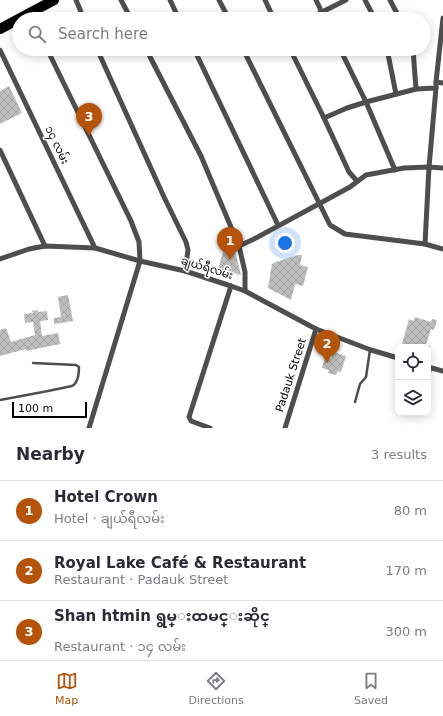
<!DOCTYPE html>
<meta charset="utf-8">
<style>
body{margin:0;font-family:"DejaVu Sans","Noto Sans Myanmar",sans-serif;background:#f2f2f3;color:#2b2b33}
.controls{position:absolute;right:12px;bottom:12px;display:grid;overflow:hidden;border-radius:8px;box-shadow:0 2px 10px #0003}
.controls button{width:36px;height:36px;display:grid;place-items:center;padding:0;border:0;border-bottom:1px solid #e1e1e2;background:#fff;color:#2b2b33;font:20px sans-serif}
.scale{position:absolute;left:12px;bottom:10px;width:75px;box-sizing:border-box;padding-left:4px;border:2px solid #000;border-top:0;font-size:11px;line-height:14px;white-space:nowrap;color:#000;-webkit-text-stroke:3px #fff;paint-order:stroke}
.you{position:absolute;left:285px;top:243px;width:14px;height:14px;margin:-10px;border:3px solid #fff;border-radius:50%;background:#1a73e8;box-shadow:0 0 0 6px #1a73e833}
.badge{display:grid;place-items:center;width:26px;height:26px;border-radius:50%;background:#b45309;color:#fff;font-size:13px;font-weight:700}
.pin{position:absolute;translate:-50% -33px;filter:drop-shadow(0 1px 2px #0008)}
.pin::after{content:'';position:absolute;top:21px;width:14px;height:12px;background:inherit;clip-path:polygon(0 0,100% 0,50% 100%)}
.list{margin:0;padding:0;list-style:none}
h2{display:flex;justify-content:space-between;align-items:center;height:52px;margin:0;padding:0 16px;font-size:17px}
h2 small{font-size:13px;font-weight:400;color:#7c7c81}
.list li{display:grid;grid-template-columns:26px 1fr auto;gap:12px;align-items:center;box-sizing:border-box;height:60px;padding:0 16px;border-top:1px solid #e1e1e2}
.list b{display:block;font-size:15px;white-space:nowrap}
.list p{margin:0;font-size:13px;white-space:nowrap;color:#7c7c81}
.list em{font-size:13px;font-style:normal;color:#7c7c81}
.icon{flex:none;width:22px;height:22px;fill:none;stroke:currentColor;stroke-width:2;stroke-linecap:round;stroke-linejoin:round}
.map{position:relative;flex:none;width:443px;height:428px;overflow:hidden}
.search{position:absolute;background:#fff;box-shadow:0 2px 10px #0003;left:12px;right:12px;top:12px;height:44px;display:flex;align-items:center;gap:10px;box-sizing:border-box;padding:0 14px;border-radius:22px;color:#7c7c81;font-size:15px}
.sheet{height:232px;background:#fff}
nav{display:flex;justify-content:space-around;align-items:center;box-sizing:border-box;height:56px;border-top:1px solid #e1e1e2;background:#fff;font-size:11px;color:#7c7c81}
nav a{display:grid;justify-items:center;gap:2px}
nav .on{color:#b45309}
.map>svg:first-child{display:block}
</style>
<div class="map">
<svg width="443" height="428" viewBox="0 0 443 428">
<defs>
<pattern id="building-cross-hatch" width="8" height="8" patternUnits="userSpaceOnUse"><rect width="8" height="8" fill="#bebebe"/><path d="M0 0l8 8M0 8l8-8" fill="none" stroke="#a2a2a2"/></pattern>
</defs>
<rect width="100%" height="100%" fill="#fff"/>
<g fill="url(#building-cross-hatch)">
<polygon points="9,86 22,113 0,124 0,91"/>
<polygon points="226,241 233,243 241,275 218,269"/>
<polygon points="298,255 302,255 300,265 308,267 303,286 295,284 291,300 268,288 272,264 273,264 273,263"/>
<polygon points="68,295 73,321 54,324 54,318 61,317 58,297"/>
<polygon points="38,310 38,312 47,311 48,320 40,321 42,336 58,333 60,344 26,351 26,349 0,356 0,330 6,328 11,342 35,335 33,322 25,323 24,314 33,313 32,311"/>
<polygon points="415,317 431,322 432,319 437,320 434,330 431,329 426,345 430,346 430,347 413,347 402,344 409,319 414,321"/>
<polygon points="333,352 346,356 341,372 338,371 336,375 328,373 329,370 322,368 325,357 331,359"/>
</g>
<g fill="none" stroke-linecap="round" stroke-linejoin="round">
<g stroke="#dbdbdb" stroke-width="11">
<polyline id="highway" points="0,29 54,0"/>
</g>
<g stroke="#4e4e4e" stroke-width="2.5">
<polyline points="428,380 431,368"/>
<path d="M0,400L48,391L72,386C78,383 79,374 79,367L76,365L33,363"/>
<polyline points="355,402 360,384 366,377 370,350"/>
</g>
<g stroke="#4e4e4e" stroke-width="5">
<polyline points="76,0 84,19"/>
<polyline points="121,0 131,19"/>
<polyline points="170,0 179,19"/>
<polyline points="219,0 229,19"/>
<polyline points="265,0 274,19"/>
<polyline points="316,0 325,19"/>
<polyline points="365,0 375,19"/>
<polyline points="390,0 400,19"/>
<polyline points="308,19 346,0"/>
<polyline points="47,49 131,221 139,242 140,261 89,428"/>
<polyline points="97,49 164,197 186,242 188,250 185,271"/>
<polyline points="146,49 201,156 239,246"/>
<polyline points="194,49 278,225"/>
<polyline points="243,49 330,225 345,234 425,244 443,249"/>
<polyline points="290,49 324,118 349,172 357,181"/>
<polyline points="340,49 366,102 395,170"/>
<polyline points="387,49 396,94"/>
<polyline points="413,49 416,89"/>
<polyline points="0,50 95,248"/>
<polyline points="436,82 443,18"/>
<polyline points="324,118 347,108 366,102 416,89 436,88 436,82 443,83"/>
<polyline points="0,150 45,246"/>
<polyline points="425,244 429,167 436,88"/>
<polyline points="0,259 29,249 45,246 95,248 140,261 185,271 231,286 245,291 316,329 371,350 398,358"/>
<polyline points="245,291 245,272 239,246 254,239 350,187 366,175 404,168 429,167 443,168"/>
<polyline points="428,367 443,371"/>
<polyline points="210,428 191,421 189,417 231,286"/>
<polyline points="285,428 316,329"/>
</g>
<use href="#highway" stroke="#000" stroke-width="10"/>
</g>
<g text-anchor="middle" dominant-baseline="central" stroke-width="3" stroke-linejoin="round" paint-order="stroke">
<g font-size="11" fill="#000" stroke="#fff">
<text transform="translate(57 145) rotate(64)">၁၄ လမ်း</text>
<text transform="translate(207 268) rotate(17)">ချယ်ရီလမ်း</text>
<text transform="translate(291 375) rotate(-72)">Padauk Street</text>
</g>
</g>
</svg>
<div class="controls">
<button><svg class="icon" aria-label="locate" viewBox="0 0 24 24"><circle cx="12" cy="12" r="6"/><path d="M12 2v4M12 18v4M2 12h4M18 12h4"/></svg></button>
<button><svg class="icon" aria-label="layers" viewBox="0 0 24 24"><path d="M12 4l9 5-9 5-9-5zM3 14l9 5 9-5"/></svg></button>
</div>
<div class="scale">100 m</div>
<div class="you"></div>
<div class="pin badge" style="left:230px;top:260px">1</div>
<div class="pin badge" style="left:327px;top:363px">2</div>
<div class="pin badge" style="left:89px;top:136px">3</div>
<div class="search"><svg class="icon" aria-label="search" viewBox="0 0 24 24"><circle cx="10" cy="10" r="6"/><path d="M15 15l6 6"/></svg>Search here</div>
</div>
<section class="sheet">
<h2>Nearby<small>3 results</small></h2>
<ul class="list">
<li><span class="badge">1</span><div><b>Hotel Crown</b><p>Hotel · ချယ်ရီလမ်း</p></div><em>80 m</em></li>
<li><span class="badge">2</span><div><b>Royal Lake Café &amp; Restaurant</b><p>Restaurant · Padauk Street</p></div><em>170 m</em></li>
<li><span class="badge">3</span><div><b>Shan htmin ရွမ္းထမင္းဆိုင္</b><p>Restaurant · ၁၄ လမ်း</p></div><em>300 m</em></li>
</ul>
</section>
<nav>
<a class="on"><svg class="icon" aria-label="map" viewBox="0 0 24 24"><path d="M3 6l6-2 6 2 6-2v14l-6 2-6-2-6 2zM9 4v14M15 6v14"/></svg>Map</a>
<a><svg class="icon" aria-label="directions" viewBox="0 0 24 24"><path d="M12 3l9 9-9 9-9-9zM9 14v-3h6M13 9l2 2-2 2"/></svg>Directions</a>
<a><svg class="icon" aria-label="saved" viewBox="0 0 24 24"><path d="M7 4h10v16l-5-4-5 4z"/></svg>Saved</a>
</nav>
